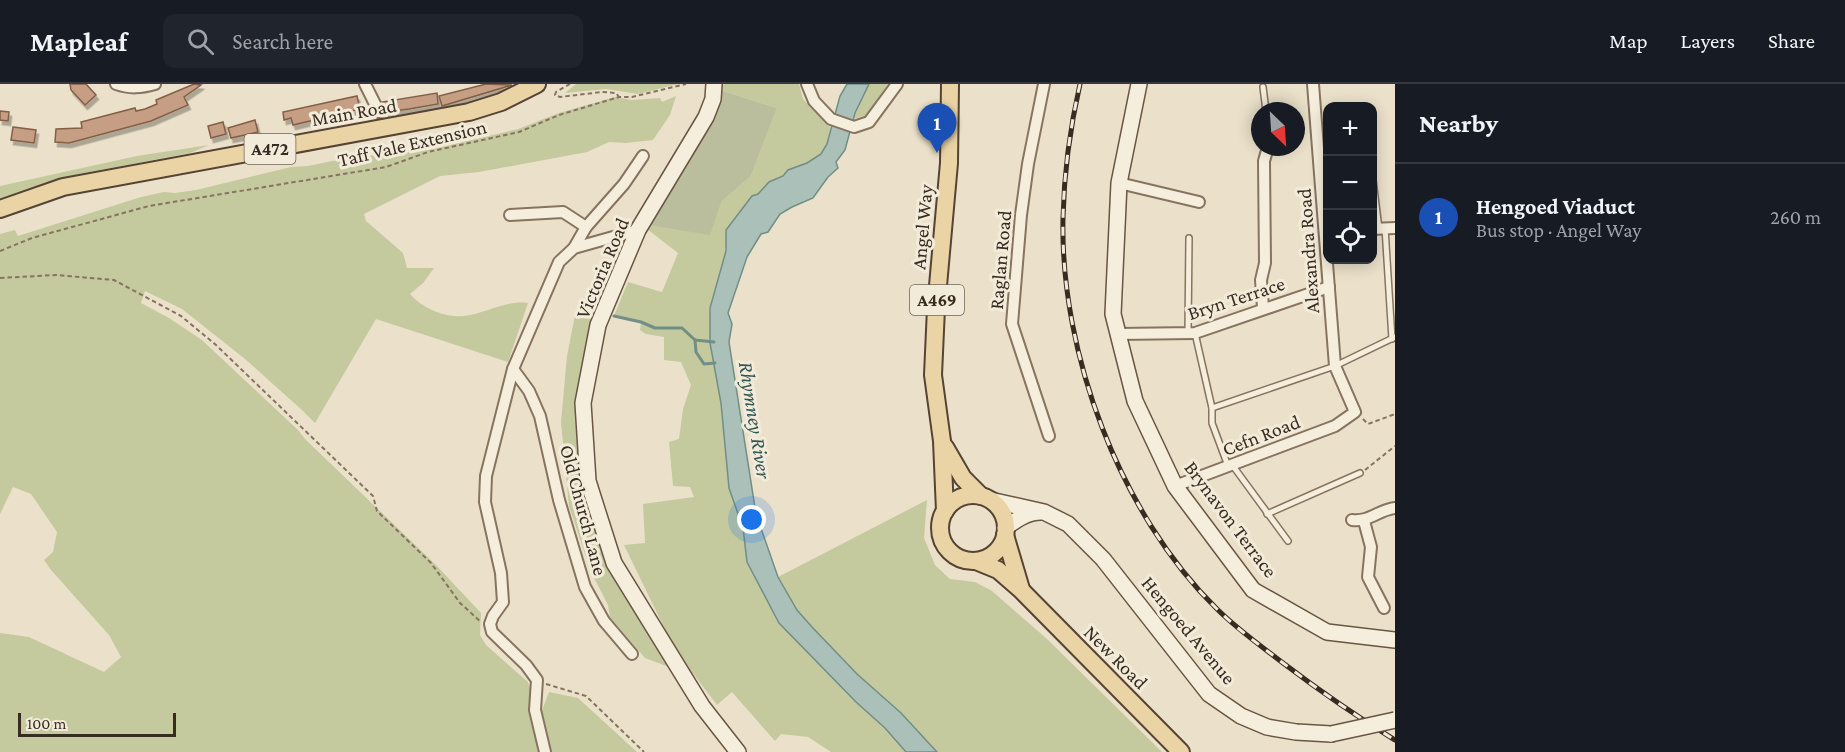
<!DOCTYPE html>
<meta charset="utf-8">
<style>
body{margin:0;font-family:"Crimson Pro",serif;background:#20242c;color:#f1f3f6}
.controls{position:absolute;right:18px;top:18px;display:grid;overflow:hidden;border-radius:12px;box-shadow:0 3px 15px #0003}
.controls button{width:54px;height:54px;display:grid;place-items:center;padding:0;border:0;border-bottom:2px solid #363941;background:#171b24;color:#f1f3f6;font:30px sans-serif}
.compass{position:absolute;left:1251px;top:18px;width:54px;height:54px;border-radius:50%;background:#171b24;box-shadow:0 3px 15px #0003;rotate:155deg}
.scale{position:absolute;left:18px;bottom:15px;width:158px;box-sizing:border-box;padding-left:6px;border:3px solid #382c22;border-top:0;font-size:16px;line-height:21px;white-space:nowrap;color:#382c22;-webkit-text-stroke:4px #f3ebd9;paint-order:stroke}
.you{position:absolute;left:752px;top:436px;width:21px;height:21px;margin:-15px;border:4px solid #fff;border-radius:50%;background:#1a73e8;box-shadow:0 0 0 9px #1a73e833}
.badge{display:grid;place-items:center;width:39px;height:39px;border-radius:50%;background:#db2777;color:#fff;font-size:20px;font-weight:700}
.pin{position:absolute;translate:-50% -50px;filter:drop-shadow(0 2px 3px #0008)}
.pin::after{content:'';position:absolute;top:32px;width:21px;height:18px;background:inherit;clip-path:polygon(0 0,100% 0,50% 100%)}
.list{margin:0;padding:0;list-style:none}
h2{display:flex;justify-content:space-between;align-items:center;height:78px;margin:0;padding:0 24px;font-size:26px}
h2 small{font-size:20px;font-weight:400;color:#9ea1a6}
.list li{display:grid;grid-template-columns:39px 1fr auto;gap:18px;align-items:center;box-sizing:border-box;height:108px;padding:0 24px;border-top:2px solid #363941}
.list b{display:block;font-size:22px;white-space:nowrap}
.list p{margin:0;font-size:20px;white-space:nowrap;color:#9ea1a6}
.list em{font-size:20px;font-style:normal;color:#9ea1a6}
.icon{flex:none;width:33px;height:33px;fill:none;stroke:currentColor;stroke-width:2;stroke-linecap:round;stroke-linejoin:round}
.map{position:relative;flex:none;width:1395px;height:668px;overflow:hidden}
header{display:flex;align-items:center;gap:36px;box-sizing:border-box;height:84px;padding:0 30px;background:#171b24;border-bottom:2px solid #363941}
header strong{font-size:28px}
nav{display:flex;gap:33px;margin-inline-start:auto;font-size:21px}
.search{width:420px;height:54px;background:#20242c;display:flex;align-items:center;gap:15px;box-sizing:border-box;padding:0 21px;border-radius:12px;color:#9ea1a6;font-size:22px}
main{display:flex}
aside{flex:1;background:#171b24}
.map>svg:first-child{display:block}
</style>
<header>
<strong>Mapleaf</strong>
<div class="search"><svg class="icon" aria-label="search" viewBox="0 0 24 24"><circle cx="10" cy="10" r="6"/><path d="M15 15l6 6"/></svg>Search here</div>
<nav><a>Map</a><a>Layers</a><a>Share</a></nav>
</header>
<main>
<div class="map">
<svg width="1395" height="668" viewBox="0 0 1395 668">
<defs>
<filter id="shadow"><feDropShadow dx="2.5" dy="4.5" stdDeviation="0" flood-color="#0004"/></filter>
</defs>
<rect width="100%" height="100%" fill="#ebe1ca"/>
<g fill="#c4c99e">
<polygon points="576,0 678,0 638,10 606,5 565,9"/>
<polygon points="724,0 799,0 803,15 831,44 827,60 821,70 807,79 788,86 783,92 769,98 758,110 752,113 726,146 726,167 710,224 710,259 721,319 729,404 743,444 747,478 779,539 814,575 885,644 906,668 831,668 808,653 781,650 775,657 732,608 717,621 675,566 624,461 645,459 643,420 694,413 690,403 673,402 669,358 679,355 683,325 691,301 681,278 664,276 664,253 646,250 640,246 641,238 614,232 628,198 662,208 678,169 647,145 649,141 721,118 751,92 777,24 720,6"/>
<polygon points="869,0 888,0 867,31 853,35"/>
<path d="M676,12L670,31L653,56L626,59L609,58L587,68L479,88L440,92L364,130L366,137L403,169L407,184H434L423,199L410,210C422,224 445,234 464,232C486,229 506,216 528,219L508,278L376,235L315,339L303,327L245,275L182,225L145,207L141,219L169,234L202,256L298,346L305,355L435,480L481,529L480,551L486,561L528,598L530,604V629L541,668H0V549L29,553L104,588L121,573L109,551L51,486L44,476L53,468L57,448L31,410L13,403L0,430V150L15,146L18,152L141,113L164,108L175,109L196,106L291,83L308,82L351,73L363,74L388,67L429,66L518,45L559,29L615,13L632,16L660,14L662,18Z"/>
<polygon points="209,61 190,69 79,90 0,115 0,102 137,72"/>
<polygon points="575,231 593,236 581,298 579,379 588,423 608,481 623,509 669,583 645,574 610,533 608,521 591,488 569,422 561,338 567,272"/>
<polygon points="927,416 924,454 935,481 950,495 975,498 992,507 1047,555 1162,668 937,668 901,629 857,590 812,543 797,526 778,493"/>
<polygon points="549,608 578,614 637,668 550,668 541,629"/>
</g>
<polygon fill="#bbbe9c" points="720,6 777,24 751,92 721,118 710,151 649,141"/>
<polygon fill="#aac0b9" stroke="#718e87" stroke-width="1.5" points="847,0 869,0 855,29 845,66 836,78 838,84 828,93 813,114 792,123 780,130 768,148 761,150 747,173 728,229 732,240 729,258 756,430 778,493 797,526 812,543 857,590 901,629 937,668 906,668 885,644 856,618 779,539 747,478 743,444 729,404 721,319 710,259 710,224 726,167 726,146 752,112 758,110 769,98 783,92 788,86 807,79 821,70 827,60 840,12"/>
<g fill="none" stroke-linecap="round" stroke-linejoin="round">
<g stroke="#718e87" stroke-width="3">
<polyline points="614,232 641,238 655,244 682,244 695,256 714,258"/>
<polyline points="695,256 696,268 704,280 715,279"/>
</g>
</g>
<g fill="#c69e83" stroke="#835f47" stroke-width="1.5" filter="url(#shadow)">
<polygon points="70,0 86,0 96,11 85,21 71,6"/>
<polygon points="194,0 201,1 184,13 188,21 151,37 69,59 55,58 56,45 82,44 81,38 135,24 136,27 145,25 157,20 156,16"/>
<polygon points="486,0 512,1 442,22 439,12"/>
<polygon points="437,9 438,20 409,25 386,28 382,18"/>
<polygon points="357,12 360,25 293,41 291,34 284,36 283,28"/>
<polygon points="0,27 9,28 8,37 0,36"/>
<polygon points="255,36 258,48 231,54 228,44"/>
<polygon points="223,38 226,50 211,54 208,42"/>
<polygon points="13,43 36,46 34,59 11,56"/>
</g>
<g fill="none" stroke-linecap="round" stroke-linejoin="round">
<g stroke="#867460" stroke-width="8">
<g id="lane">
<polyline points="1263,3 1266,27"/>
<polyline points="1372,88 1379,145"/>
<polyline points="1385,144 1392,255"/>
<polyline points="1188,249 1189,154"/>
<polyline points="1195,249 1212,324 1335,282 1395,253"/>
<polyline points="1212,324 1212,339 1228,382"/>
<polyline points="1233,382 1288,457"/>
<polyline points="1267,430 1360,389"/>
</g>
</g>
<g stroke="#867460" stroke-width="14">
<g id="street">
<path d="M116,0C130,5 141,4 155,0"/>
<polyline points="365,0 379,28"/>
<polyline points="807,0 814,17 831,35 854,43 869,38 897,0"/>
<polyline points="1044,0 1028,80 1021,131 1012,240 1049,352"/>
<polyline points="1119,99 1199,118"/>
<polyline points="510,131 563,128 586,143 574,164"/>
<polyline points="586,143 624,100 643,72"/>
<polyline points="1372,145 1395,144"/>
<polyline points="1263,224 1261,196 1265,179 1264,77 1268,63"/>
<polyline points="1117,250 1195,249 1329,203"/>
<polyline points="513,285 529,307 540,332 559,416 585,503 604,537 632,570"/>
<polyline points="1175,402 1335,342 1355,328 1335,282 1313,0"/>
<path d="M1352,436C1370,438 1378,426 1395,424"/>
<polyline points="1364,437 1371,463 1368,493 1384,524"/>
<polyline points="545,668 535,626 537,596 526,581 492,548 490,540 493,532 503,518 501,489 485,418 486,392 513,285 559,178 574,164 638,146"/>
</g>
</g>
<g stroke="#685543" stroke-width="18">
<g id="secondary">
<polyline points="714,0 713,15 706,33 638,146 598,241 583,319 588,397 614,479 702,622 738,668"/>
<polyline points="1139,0 1119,99 1113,230 1135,317 1175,402 1253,506 1327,548 1395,556"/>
<polyline points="990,416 1044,428 1068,440 1103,475 1209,610 1241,632 1267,643 1296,648 1331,650"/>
<path d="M1005,444C1016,436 1027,428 1041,428"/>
</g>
</g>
<g stroke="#554333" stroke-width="20">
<g id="primary">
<polyline points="0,125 63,103 469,28 501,18 537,0"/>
<polyline points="945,363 963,394 981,412"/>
<circle cx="973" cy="444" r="33"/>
<polyline points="945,427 942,357 933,291 936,224 949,79 950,0"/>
<polyline points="1005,451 1021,505"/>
<polyline points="976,477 998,486 1021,506 1181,668"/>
</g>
</g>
<g stroke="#867460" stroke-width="2" stroke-dasharray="4.5 3" stroke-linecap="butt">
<polyline points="570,0 556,8 555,11 560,13 602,8 616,9 619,13"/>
<polyline points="0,167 32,154 149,122 386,83 428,68 519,48 559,31 619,13 632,13 686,0"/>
<polyline points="0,194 56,191 114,196 181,232 216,261 373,412 377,427 431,479 460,519 481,538"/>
<polyline points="1363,335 1368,340 1395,330"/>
<polyline points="1365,386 1395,362"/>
<polyline points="546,600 586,612 644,668"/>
</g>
<use href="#lane" stroke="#f6eedc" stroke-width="5"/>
<use href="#street" stroke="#f6eedc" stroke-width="10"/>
<use href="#secondary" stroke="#f6eedc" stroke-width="15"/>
<use href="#primary" stroke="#ead4a6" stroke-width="16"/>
<g stroke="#382c22" stroke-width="5">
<path id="rail" d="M1080,0C1070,44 1064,89 1063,134C1060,269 1120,430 1217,525C1237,545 1261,562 1283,579C1320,607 1356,632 1395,656"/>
</g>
<use href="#rail" stroke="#f3ebd9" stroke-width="3" stroke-dasharray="9" stroke-linecap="butt"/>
<g stroke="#685543" stroke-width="18" stroke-linecap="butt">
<polyline id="secondary-bridge" points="1331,650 1395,636"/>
</g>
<use href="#secondary-bridge" stroke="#f6eedc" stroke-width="15"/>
</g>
<g text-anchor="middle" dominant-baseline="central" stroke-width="6" stroke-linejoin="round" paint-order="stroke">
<g fill="#f3ebd9" stroke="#706559" stroke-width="1.5">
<rect x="244.5" y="50" width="51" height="30" rx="4.5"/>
<rect x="910" y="201" width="54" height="30" rx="4.5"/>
</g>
<g font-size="18" font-weight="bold" fill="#382c22">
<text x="270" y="65">A472</text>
<text x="937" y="216">A469</text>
</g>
<g font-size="20" fill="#382c22" stroke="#f3ebd9">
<text transform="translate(354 28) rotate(-10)">Main Road</text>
<text transform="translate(412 59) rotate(-13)">Taff Vale Extension</text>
<text transform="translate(922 143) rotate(-85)">Angel Way</text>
<text transform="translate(1308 167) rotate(-94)">Alexandra Road</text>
<text transform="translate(1000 176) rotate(-85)">Raglan Road</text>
<text transform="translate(602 184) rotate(-67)">Victoria Road</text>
<text transform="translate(1236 214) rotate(-18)">Bryn Terrace</text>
<text transform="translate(1261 351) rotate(-21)">Cefn Road</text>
<text transform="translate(584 426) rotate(75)">Old Church Lane</text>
<text transform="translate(1231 435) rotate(53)">Brynavon Terrace</text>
<text transform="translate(1189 546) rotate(50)">Hengoed Avenue</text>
<text transform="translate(1116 573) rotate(45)">New Road</text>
</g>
<g font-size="21" font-style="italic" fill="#325654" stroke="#f3ebd9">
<text transform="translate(755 336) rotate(81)">Rhymney River</text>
</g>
</g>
</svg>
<div class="controls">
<button>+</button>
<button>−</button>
<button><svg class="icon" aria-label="locate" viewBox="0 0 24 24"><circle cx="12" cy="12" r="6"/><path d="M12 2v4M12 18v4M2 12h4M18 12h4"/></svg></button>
</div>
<svg class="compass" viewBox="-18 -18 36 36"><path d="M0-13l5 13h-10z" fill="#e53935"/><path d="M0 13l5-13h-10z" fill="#9ea1a6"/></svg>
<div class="scale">100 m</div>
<div class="you"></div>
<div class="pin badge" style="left:937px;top:69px;background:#1a4fb4">1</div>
</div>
<aside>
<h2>Nearby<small></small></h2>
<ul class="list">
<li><span class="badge" style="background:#1a4fb4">1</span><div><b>Hengoed Viaduct</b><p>Bus stop · Angel Way</p></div><em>260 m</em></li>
</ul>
</aside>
</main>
